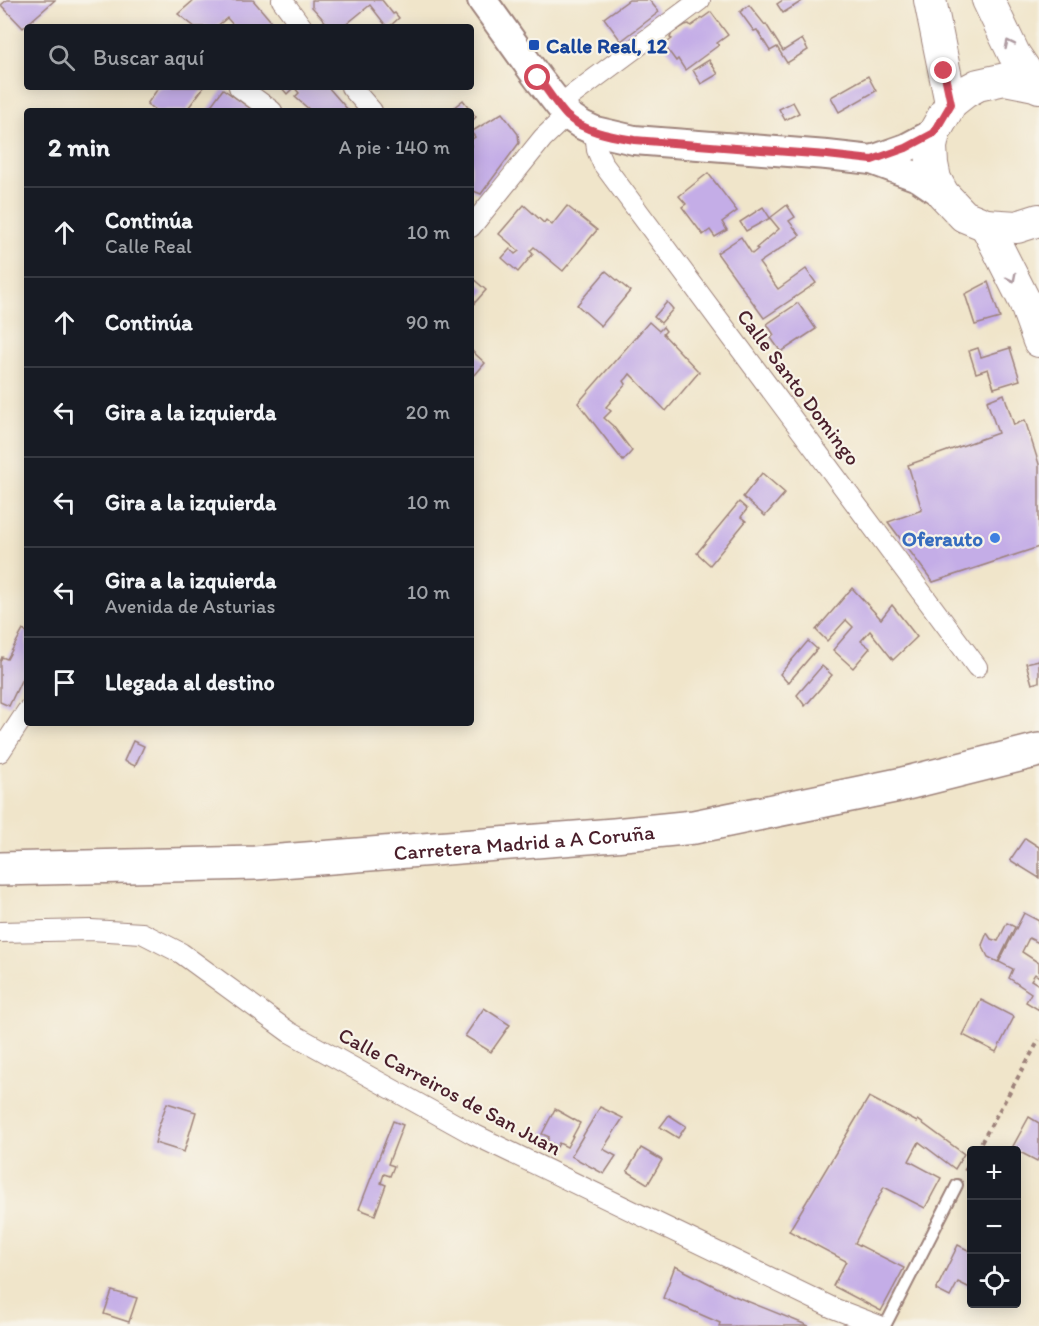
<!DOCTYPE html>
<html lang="es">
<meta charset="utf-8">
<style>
body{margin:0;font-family:Itim,sans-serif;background:#242831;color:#f1f3f6}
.controls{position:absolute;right:18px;bottom:18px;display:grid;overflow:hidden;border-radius:6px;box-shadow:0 3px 15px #0003}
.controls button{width:54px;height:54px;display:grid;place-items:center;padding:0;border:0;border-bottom:2px solid #363941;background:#171b24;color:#f1f3f6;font:30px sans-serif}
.stop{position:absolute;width:18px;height:18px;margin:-14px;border:4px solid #d1495b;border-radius:50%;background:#fff}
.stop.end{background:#d1495b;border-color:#fff;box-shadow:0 2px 6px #0008}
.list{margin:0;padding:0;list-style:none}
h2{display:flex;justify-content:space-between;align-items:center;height:78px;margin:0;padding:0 24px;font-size:26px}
h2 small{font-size:20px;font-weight:400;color:#9ea1a6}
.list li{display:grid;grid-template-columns:39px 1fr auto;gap:18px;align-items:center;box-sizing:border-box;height:90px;padding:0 24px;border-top:2px solid #363941}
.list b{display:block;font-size:22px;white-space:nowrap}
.list p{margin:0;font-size:20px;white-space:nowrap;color:#9ea1a6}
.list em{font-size:20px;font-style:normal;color:#9ea1a6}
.icon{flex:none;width:33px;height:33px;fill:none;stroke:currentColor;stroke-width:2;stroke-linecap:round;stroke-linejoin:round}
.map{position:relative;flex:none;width:1039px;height:1326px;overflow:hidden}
.search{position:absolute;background:#171b24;box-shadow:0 3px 15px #0003;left:24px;top:24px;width:450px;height:66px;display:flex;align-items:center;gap:15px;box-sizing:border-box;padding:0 21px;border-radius:6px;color:#9ea1a6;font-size:22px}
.panel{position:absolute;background:#171b24;box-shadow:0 3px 15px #0003;left:24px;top:108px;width:450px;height:618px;border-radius:6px}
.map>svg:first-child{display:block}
</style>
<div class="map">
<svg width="1039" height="1326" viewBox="0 0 1039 1326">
<rect width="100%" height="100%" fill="#f7f3e8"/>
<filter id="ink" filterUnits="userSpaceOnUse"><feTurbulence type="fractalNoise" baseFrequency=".0167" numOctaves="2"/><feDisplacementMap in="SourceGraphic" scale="12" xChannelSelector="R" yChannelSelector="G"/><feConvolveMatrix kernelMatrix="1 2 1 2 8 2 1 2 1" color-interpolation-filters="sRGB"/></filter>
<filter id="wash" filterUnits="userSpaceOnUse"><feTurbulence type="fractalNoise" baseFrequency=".008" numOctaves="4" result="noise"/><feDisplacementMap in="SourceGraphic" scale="24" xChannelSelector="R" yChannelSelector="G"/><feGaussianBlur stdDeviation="1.35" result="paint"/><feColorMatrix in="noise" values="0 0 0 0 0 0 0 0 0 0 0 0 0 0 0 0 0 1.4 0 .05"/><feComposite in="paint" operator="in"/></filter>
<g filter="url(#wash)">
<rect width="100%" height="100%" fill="#f0e5ca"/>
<g id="blocks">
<g fill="#c4ade7">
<polygon points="7,0 55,0 23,28 1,5"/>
<polygon points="194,0 253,0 276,27 235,27 227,18 216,27 195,27 178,14"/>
<polygon points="312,0 382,0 393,14 395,13 399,18 389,27 387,27 370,5 343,27 330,27 312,7"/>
<polygon points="629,0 649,0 659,12 621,41 604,18"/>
<polygon points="783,0 804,0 783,13 777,4"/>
<polygon points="749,5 765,25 766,24 783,51 802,39 808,50 787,63 777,47 770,51 757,30 754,31 740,12"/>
<polygon points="711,12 728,35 717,43 719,45 685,70 678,59 676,61 664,45 672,39 670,38 672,33 685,25 689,24 691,26"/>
<polygon points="709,60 718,74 701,84 693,70"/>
<polygon points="868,76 876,91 839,112 831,97"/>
<polygon points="159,87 204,87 186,111 156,111 147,104"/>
<polygon points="281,87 328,87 349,111 311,111 295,97 299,93 294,87 287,94"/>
<polygon points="223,89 254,111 207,111"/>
<polygon points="463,100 476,117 471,122 471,111 453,111 452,109"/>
<polygon points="793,102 799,113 785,120 779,109"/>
<polygon points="502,113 518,134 519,143 481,194 471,190 471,140 475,137 471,132"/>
<polygon points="708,173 737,211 722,222 727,230 715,237 710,230 703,235 682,207 686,204 679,196"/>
<polygon points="524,205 544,223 546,220 552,225 567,206 597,230 563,271 534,247 530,251 533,254 518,272 502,258 510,249 515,254 519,251 499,234"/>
<polygon points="787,205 795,217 789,221 800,235 759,263 778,289 806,269 816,283 764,318 717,253 741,237 752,254 758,249 756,248 779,229 770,218 746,231 740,222 763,207 770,218"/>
<polygon points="606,271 630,291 601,326 577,305"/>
<polygon points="471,277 486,290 471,307"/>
<polygon points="988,282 1000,318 975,325 965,294"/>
<polygon points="667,302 673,309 661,323 654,317"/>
<polygon points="798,303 816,329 781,352 771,338 774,335 767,324"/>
<polygon points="649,322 659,331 663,327 666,331 663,334 699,372 666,411 630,374 627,378 624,381 626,384 606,407 611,411 604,418 613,426 632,451 623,461 578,403"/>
<polygon points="978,348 981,357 1010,348 1020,380 994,388 988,369 976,373 969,351"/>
<polygon points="471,350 485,363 475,375 471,371"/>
<polygon points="1004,394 1014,425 1025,420 1039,464 1039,547 933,582 888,522 922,510 908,465 998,433 987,401"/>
<polygon points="762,473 785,493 765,516 743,497"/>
<polygon points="739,502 747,509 741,517 746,521 710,565 697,553"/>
<polygon points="852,588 881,619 892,605 917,637 893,660 870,631 861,641 870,648 853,668 833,650 853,627 846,620 827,641 816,630"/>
<polygon points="23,630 27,632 27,668 9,706 0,702 0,662 2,657 7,659"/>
<polygon points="808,641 817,649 788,683 780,674"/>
<polygon points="1039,660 1039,682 1032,684 1026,663"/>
<polygon points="822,666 832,675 805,706 797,695"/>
<polygon points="133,741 144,746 135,766 124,761"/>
<polygon points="1025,838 1039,847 1039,878 1010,860"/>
<polygon points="1024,913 1039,921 1039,943 1029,938 1022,952 1039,963 1039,977 1035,974 1031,980 1039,985 1039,1010 1026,1002 1031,993 1009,978 1013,969 999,962"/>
<polygon points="1007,923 1015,927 998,962 988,957 982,945 987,933 991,939 998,941"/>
<polygon points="981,1000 1014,1017 996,1052 963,1035"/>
<polygon points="484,1008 510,1025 491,1052 465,1036"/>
<polygon points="869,1097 917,1122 918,1120 964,1154 955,1169 919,1142 909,1161 941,1178 925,1208 884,1187 855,1243 904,1268 881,1311 833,1286 846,1261 789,1231"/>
<polygon points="167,1103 196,1112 184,1152 155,1143 158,1132 157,1131"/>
<polygon points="600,1107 623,1118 603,1149 616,1156 604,1174 571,1156"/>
<polygon points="555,1109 580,1123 567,1147 559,1143 557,1147 547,1141 549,1137 542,1134"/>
<polygon points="669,1115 686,1126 678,1138 660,1127"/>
<polygon points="1029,1117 1039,1123 1039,1157 1037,1161 1012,1148"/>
<polygon points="393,1121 403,1125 388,1164 394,1166 390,1176 384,1174 381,1183 386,1185 375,1215 359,1209"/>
<polygon points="641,1148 662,1160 648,1184 627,1171"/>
<polygon points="958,1245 972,1252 972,1289 958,1282 950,1297 936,1290"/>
<polygon points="675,1266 732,1295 809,1326 719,1326 720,1323 663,1298"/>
<polygon points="112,1291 137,1298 129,1322 104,1314"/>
</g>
</g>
</g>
<g filter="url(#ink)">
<use href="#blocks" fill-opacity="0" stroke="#9d827a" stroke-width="1.5"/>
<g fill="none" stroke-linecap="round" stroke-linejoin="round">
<g stroke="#9d827a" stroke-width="14">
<polyline id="service" points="885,1326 957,1185"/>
</g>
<g stroke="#9d827a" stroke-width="22">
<g id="minor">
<polyline points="282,0 302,27"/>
<polyline points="239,87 272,111"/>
<polyline points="351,87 372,111"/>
<polyline points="559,105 700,0"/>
<polyline points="595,131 597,150 603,164 977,667"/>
<polyline points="471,227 543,138 567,115"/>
<polyline points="0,752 27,711"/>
<polyline points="0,932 91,930 142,933 181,953 289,1032 473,1134 833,1308 880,1326"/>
</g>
</g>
<g stroke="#9d827a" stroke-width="32">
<g id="secondary">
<polyline points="482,0 538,78 567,115 582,125 595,131 634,140 827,155 872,160 918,177 943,194"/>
<polyline points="872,160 906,148 934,133"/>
</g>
</g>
<g stroke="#9d827a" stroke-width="34">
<g id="primary">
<polyline points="930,0 951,103"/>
<polyline points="988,0 1014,54 1035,85"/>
<polyline points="1039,87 1035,85 1005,79 978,85 965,92 951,103 934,133 931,147 932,164 935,179 943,194 964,216 986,225 1017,227 1039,220"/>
<polyline points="986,225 1025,302 1039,341"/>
</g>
</g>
<g stroke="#9d827a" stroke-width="36">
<g id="trunk">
<path id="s1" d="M0,869L255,863L614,835L694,827L899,785L1039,750"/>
</g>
</g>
<g stroke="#9d827a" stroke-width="4" stroke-dasharray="4.5 4.5" stroke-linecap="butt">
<polyline points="977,1150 1039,1040"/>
<polyline points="965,1171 972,1160"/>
</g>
<use href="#service" stroke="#fff" stroke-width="10"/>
<use href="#minor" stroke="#fff" stroke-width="20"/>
<use href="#secondary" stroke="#fff" stroke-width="28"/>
<use href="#primary" stroke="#fff" stroke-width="32"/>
<use href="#trunk" stroke="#fff" stroke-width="33"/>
</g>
<defs><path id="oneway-chevron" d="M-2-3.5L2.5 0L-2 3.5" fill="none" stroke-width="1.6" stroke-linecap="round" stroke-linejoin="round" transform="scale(1.5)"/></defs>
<g stroke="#ae9aa0">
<use href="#oneway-chevron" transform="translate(1009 44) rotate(-116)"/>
<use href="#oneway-chevron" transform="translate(1012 278) rotate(63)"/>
</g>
</g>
<g fill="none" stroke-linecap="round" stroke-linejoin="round" filter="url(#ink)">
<path stroke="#d1495b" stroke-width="8" d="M538,78C546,88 558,107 567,116C585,132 611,136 634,140L827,155L872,160L906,148L934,133L951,104L944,71"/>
</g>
<rect fill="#1a4fb4" stroke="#f7f3e8" stroke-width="2" x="528" y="39" width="12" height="12" rx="3"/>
<circle fill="#3f7fe0" stroke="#f7f3e8" stroke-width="2" cx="995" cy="538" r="6"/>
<g text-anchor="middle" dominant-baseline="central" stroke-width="4.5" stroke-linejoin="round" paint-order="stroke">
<g font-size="21" font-weight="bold" fill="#164399" stroke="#f7f3e8" text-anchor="start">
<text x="546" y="45">Calle Real, 12</text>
</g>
<g font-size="21" fill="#4a1f2b" stroke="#f7f3e8">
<text transform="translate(799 387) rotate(53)">Calle Santo Domingo</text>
<text stroke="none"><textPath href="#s1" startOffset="525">Carretera Madrid a A Coruña</textPath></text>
<text transform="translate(450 1091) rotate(28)">Calle Carreiros de San Juan</text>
</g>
<g font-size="21" font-weight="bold" fill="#366cbe" stroke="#f7f3e8" text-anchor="end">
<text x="983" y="538">Oferauto</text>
</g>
</g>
</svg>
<div class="controls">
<button>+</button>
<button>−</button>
<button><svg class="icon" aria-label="locate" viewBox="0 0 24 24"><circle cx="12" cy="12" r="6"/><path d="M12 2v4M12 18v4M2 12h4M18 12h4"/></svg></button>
</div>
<div class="stop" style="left:538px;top:78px"></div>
<div class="stop end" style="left:944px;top:71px"></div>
<div class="search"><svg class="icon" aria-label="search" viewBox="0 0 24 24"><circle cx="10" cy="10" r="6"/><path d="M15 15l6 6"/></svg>Buscar aquí</div>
<section class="panel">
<h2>2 min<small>A pie · 140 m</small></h2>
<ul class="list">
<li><svg class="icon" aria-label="ahead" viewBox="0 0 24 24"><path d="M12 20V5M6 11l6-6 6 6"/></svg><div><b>Continúa</b><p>Calle Real</p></div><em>10 m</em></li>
<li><svg class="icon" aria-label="ahead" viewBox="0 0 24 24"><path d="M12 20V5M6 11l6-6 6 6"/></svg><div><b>Continúa</b></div><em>90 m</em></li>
<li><svg class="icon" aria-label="left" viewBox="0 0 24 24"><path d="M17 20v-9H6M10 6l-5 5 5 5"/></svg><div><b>Gira a la izquierda</b></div><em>20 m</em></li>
<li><svg class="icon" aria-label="left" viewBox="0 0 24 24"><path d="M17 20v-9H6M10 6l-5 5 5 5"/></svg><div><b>Gira a la izquierda</b></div><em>10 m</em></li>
<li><svg class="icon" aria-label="left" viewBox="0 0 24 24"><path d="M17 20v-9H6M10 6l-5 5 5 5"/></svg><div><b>Gira a la izquierda</b><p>Avenida de Asturias</p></div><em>10 m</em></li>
<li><svg class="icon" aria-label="arrive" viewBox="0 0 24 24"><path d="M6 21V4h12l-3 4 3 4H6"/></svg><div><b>Llegada al destino</b></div></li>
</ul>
</section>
</div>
